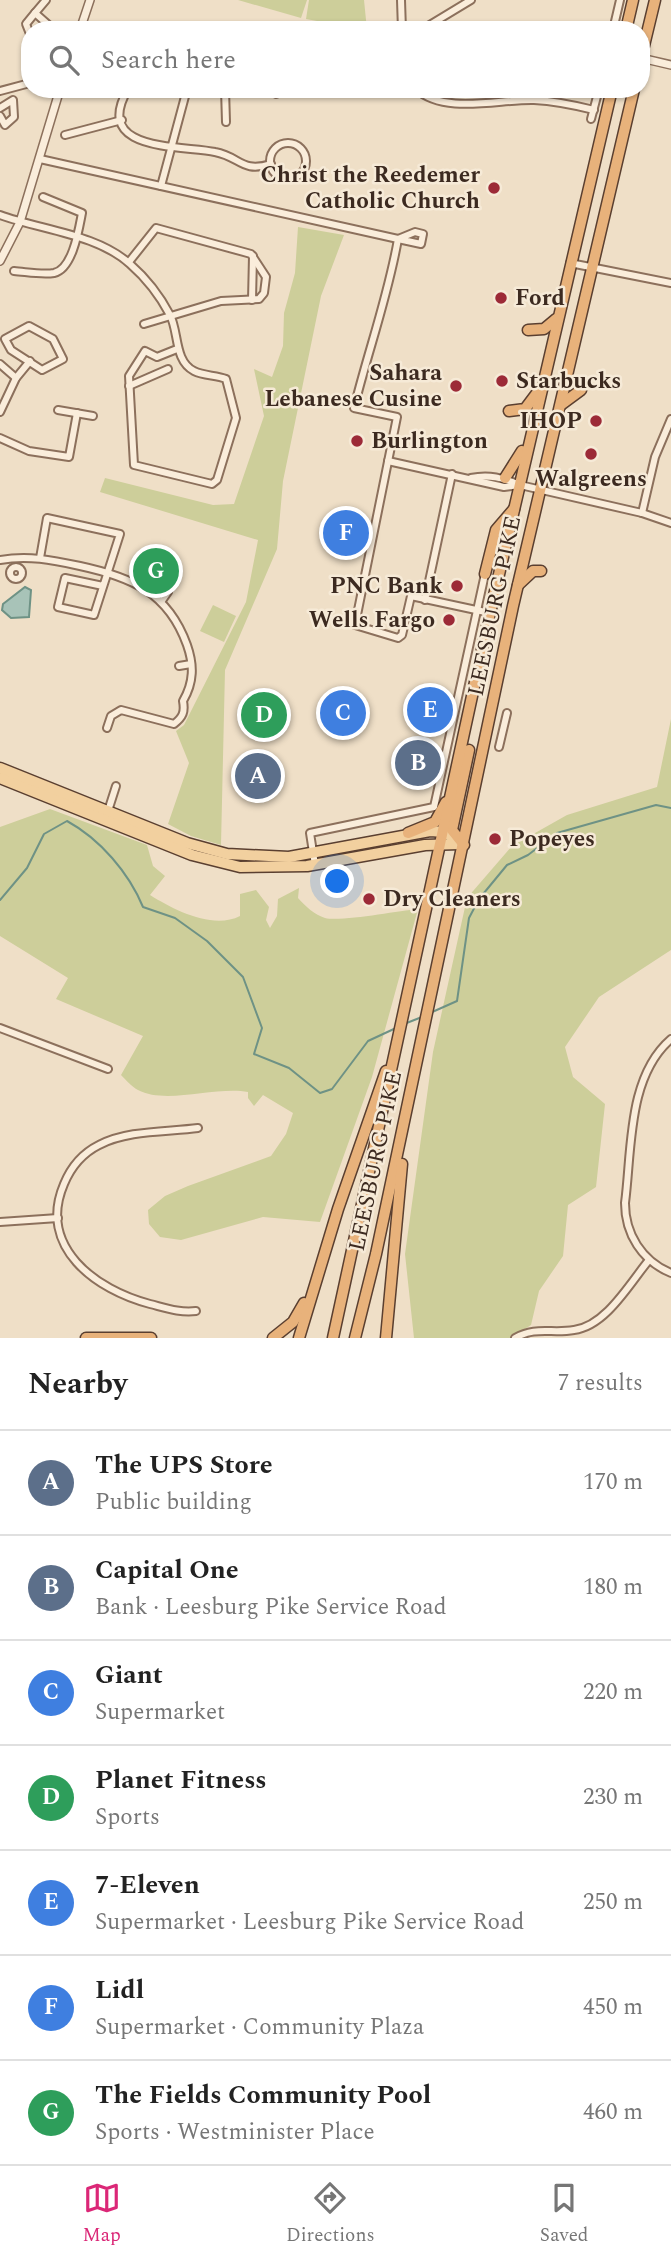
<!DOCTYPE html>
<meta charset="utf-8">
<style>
body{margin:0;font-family:Spectral,serif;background:#f6f6f6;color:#222}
.you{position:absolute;left:338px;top:882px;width:24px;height:24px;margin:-18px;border:5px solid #fff;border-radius:50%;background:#1a73e8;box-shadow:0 0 0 10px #1a73e833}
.badge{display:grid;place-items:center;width:46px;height:46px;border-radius:50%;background:#db2777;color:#fff;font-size:23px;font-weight:700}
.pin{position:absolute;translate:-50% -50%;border:4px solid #fff;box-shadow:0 2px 7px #0006}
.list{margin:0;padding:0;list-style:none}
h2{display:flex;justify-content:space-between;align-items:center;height:91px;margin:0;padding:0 28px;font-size:30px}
h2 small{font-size:23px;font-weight:400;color:#767676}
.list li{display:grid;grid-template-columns:46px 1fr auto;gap:21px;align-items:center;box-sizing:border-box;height:105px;padding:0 28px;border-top:2px solid #e0e0e0}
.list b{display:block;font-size:26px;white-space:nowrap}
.list p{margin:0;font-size:23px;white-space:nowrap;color:#767676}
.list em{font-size:23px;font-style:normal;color:#767676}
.icon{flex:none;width:38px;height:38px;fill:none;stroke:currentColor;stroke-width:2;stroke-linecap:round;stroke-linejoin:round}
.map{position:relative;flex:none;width:671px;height:1338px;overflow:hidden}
.search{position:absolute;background:#fff;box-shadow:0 2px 5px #0004;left:21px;right:21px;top:21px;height:77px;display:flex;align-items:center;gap:18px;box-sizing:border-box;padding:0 24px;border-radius:28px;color:#767676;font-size:26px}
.sheet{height:826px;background:#fff}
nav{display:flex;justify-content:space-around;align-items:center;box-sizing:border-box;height:98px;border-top:2px solid #e0e0e0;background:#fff;font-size:19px;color:#767676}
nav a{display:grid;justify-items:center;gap:4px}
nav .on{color:#db2777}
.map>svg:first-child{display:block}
</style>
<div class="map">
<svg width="671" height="1338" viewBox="0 0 671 1338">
<rect width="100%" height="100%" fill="#efdfc7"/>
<g fill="#cdce9a">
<polygon points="238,0 307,0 301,18"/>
<polygon points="309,0 364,0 367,30 306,19"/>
<polygon points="298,227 344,235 321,296 283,481 277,549 225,670 221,845 191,836 168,824 189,763 176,731 184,725 246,602 258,540 100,492 105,478 213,505 234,504 264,416 254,369 272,377 283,346 284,313 295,273"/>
<polygon points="213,605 236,616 224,642 200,631"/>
<polygon points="671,719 671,950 599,997 565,1047 573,1077 605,1104 596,1187 568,1205 563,1256 539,1291 531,1325 511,1338 414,1338 405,1254 433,1052 467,898 512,846 567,815 657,787"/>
<path d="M50,809L147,845L153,866L165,876L150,895C174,910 213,930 240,916V894L256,890L269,907L266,920L270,928L277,916L278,899L299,888L298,898C305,906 315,915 325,918C341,922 397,911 418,909L372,1077L320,1222L263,1217L181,1240L160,1237L149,1224L148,1210L165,1196L188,1186L271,1156L286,1134L293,1113L263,1095L254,1106L248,1098V1092C216,1086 166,1105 138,1090C132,1087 126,1080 121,1075L143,1036L56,999L68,978L0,936V827Z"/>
</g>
<polygon fill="#a8c3b8" stroke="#6e9285" stroke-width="2" points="25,587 31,590 29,617 11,618 2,610 3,604"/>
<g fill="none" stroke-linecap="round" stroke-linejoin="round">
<g stroke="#6e9285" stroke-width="2">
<path d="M0,900L27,868L44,834L67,821C100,839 129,873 143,907L175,918L207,941L243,977L262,1028L254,1054L289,1068L320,1093L332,1089L368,1041L396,1028"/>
<polyline points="430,1013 457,1001 469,918 479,899 507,865 528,855 557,833 656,805 671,808"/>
<polyline points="404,1024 422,1017"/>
</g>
<g stroke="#8c705c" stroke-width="10">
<g id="minor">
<polyline points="401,0 402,30"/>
<polyline points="35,13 46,0"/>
<polyline points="402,29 428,26 471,0"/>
<polyline points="613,30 620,0"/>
<polyline points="30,34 26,24 35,13 52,28 48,30"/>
<path d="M128,89C91,153 183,145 215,152C241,157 241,173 271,164"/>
<polyline points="225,89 226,122"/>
<polyline points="267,89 276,94 287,89"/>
<path d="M416,89C445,115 499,99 534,100C554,101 574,105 594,110"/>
<polyline points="0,91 30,83"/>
<polyline points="0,108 13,100 14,117 5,125 0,116"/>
<polyline points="591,119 599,89"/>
<polyline points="65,135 122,120"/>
<circle cx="288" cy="161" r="18"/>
<path d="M40,159L398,239C388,297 368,351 354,408L397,417L355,625L398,638L402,635L411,596L490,613"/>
<polyline points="161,186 187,89"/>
<path d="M0,215C41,230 97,234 130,264C146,278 160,296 170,315C179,332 174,361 194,371C204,376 216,375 226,379L236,418L217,480L212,484L134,465L129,376L145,351L157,357L177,349"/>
<polygon points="415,232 423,234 421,244 398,239"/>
<polyline points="129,262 156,228 251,254 266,277 264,293 259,299 221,301 144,324"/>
<polyline points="570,263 671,283"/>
<path d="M14,271C27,272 42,275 54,273C73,269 79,228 82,213L43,197"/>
<polyline points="252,300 253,256"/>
<polygon points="29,326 53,339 63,359 42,370 11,350 5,339"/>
<polyline points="0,364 16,378"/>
<polyline points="129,386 168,369"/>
<polyline points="58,410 93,416"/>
<polyline points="0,412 16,378 30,361"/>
<polyline points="0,438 29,451 69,457 77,413"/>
<polyline points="388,461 504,487 520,485"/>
<path d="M471,478C489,474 503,478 520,485L642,513L671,523"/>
<polyline points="642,513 655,457 671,419"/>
<polyline points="40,558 47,518 120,534 94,615 58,607 65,578 103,586"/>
<path d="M0,560C28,555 52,560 80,566C131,577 168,592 187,645C194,665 194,682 183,701C185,712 183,717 174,724L121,710L111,716L107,728"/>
<circle cx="16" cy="573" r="6"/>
<polyline points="425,600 452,474"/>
<polyline points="161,602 168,592"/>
<polyline points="179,666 191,664"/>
<polyline points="499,747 507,713"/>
<polyline points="108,811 116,786"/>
<polyline points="315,865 310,833 434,807 485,574"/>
<polyline points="0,1028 108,1069"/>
<path d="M671,1039C627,1077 632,1150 625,1203C625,1234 642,1261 671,1273"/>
<polyline points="0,1222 58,1218"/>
<path d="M196,1311C180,1313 166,1308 150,1304C96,1290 37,1247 64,1184C71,1167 83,1153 99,1145C127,1130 167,1132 198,1128"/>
<path d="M515,1338C536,1326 552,1334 574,1330C606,1326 630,1283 649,1260"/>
</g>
</g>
<g stroke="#8c705c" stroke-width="10">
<g id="tertiary">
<polyline points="80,30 90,0"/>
<polyline points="641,58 671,65"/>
<polyline points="0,261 20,222 60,89"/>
</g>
</g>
<g stroke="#5a3f30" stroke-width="13">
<g id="primary">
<polyline points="0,768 187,843 227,854 289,857 430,831 444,832 460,842"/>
<polyline points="0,778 192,855 240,867 307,866 425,845 460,844"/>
</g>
</g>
<g stroke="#5a3f30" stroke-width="13">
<g id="trunk">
<polyline points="626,30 633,0"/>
<polyline points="641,58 655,0"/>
<polyline points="528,330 544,329 556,319"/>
<polyline points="562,404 581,390"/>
<polyline points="509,411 525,409 537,393"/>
<polyline points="505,478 522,451"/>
<polyline points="485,574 496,530 514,509"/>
<polyline points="518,585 533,571 541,571"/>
<polyline points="408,833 435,822 446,802"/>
<polyline points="464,845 452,830 469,750"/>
<polyline points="86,1338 151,1338"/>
<polyline points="273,1338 293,1322 304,1303"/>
<polyline points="299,1338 338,1209 386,1071"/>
<polyline points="333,1338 490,613 612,89"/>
<polyline points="355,1338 376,1254 513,606 634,89"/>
<polyline points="386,1338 402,1164"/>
</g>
</g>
<use href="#minor" stroke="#faeddb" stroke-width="6"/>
<use href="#tertiary" stroke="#faeddb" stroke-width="7"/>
<use href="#primary" stroke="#f2d09f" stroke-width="10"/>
<use href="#trunk" stroke="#e8b27b" stroke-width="10"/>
</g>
<g fill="#9c2a37" stroke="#f6ead7" stroke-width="2.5">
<circle cx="494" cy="188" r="7"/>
<circle cx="501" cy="298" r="7"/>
<circle cx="502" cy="381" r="7"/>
<circle cx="456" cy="386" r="7"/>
<circle cx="596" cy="421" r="7"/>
<circle cx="357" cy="441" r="7"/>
<circle cx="591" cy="454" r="7"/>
<circle cx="457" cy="586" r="7"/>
<circle cx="449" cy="620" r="7"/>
<circle cx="495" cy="839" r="7"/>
<circle cx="369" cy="899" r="7"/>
</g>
<g text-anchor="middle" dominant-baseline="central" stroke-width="5" stroke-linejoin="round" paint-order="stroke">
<g font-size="23" font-weight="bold" fill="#3c2a20" stroke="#f6ead7" text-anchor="end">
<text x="480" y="175">Christ the Reedemer<tspan x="480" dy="26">Catholic Church</tspan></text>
<text x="515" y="298" text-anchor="start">Ford</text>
<text x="442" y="373">Sahara<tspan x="442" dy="26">Lebanese Cusine</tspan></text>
<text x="516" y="381" text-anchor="start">Starbucks</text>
<text x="582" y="421">IHOP</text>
<text x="371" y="441" text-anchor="start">Burlington</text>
<text x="591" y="479" text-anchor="middle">Walgreens</text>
<text x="443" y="586">PNC Bank</text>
<text x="435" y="620">Wells Fargo</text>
<text x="509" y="839" text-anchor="start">Popeyes</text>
<text x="383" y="899" text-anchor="start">Dry Cleaners</text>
</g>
<g font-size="23" fill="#3c2a20" stroke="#f6ead7">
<text transform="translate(495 606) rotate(-78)">LEESBURG PIKE</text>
<text transform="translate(376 1161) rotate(-78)">LEESBURG PIKE</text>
</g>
</g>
</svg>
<div class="you"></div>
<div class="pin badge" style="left:258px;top:776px;background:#5c6f8a">A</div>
<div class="pin badge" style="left:418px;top:763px;background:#5c6f8a">B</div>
<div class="pin badge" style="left:343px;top:713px;background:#3f7fe0">C</div>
<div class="pin badge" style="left:264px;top:715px;background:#2e9e5b">D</div>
<div class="pin badge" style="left:430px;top:710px;background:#3f7fe0">E</div>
<div class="pin badge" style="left:346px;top:533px;background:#3f7fe0">F</div>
<div class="pin badge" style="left:156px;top:571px;background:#2e9e5b">G</div>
<div class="search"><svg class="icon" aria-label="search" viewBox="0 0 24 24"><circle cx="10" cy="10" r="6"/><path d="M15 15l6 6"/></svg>Search here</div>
</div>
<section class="sheet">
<h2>Nearby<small>7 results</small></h2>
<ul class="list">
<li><span class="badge" style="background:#5c6f8a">A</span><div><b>The UPS Store</b><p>Public building</p></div><em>170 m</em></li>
<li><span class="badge" style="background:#5c6f8a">B</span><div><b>Capital One</b><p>Bank · Leesburg Pike Service Road</p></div><em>180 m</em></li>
<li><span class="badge" style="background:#3f7fe0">C</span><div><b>Giant</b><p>Supermarket</p></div><em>220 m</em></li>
<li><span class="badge" style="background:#2e9e5b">D</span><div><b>Planet Fitness</b><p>Sports</p></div><em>230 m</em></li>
<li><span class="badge" style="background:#3f7fe0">E</span><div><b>7-Eleven</b><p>Supermarket · Leesburg Pike Service Road</p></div><em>250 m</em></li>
<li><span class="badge" style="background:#3f7fe0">F</span><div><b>Lidl</b><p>Supermarket · Community Plaza</p></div><em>450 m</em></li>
<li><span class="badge" style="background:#2e9e5b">G</span><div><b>The Fields Community Pool</b><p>Sports · Westminister Place</p></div><em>460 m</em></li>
</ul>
</section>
<nav>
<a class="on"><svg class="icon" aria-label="map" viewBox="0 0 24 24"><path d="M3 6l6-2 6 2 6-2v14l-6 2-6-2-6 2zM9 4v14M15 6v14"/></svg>Map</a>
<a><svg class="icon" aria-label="directions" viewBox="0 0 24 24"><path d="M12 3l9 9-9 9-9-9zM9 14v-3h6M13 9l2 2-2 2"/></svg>Directions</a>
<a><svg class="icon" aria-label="saved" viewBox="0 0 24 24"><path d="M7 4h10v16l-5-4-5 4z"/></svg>Saved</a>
</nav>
